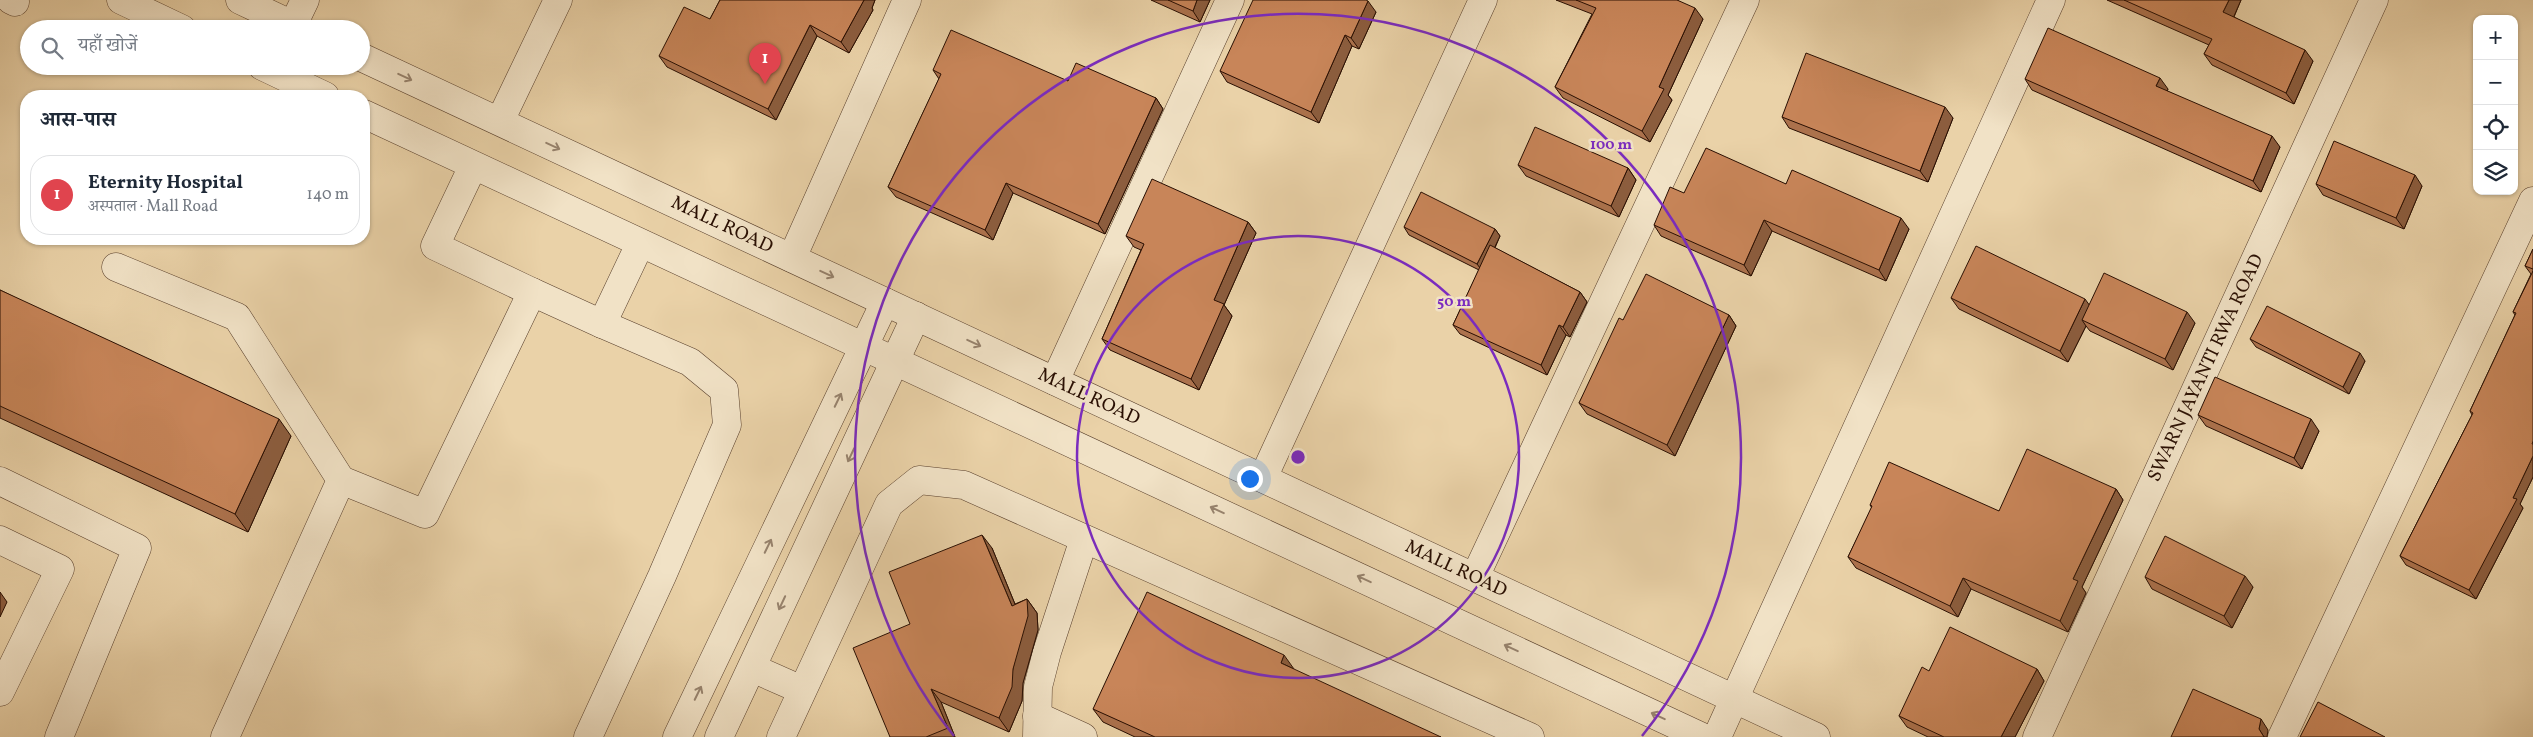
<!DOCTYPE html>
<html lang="hi">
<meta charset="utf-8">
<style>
body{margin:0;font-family:Vollkorn,"Noto Serif Devanagari",serif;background:#f2f2f3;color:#1f2937}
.controls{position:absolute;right:15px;top:15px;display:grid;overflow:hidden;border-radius:10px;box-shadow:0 1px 4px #0004}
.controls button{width:45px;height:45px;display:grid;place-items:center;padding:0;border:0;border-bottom:1px solid #e0e1e3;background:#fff;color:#1f2937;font:25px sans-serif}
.you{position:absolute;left:1249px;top:478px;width:18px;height:18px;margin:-12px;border:4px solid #fff;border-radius:50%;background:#1a73e8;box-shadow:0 0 0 8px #1a73e833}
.badge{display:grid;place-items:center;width:32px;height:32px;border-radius:50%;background:#8f2418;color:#fff;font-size:16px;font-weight:700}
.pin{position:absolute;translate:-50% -41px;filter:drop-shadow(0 1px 2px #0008)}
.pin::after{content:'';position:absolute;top:26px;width:18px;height:15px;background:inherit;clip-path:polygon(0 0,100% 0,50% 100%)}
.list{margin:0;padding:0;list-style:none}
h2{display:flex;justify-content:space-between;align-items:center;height:65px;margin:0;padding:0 20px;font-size:21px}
h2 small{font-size:16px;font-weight:400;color:#747a83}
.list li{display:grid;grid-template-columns:32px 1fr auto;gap:15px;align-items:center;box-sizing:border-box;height:80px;margin:0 10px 10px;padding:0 10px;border:1px solid #e0e1e3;border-radius:20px}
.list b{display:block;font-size:19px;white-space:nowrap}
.list p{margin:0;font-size:16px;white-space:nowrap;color:#747a83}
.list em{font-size:16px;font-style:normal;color:#747a83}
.icon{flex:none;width:28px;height:28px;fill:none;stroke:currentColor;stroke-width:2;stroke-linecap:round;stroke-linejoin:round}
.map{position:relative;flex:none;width:2533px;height:737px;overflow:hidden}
.search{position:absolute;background:#fff;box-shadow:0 1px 4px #0004;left:20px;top:20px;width:350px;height:55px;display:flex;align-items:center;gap:12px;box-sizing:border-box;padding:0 18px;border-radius:28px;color:#747a83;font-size:19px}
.panel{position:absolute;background:#fff;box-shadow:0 1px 4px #0004;left:20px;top:90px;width:350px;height:155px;border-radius:20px}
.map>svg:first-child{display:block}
</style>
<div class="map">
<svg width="2533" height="737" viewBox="0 0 2533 737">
<rect width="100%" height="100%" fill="#ead2a8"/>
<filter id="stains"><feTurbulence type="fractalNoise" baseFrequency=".004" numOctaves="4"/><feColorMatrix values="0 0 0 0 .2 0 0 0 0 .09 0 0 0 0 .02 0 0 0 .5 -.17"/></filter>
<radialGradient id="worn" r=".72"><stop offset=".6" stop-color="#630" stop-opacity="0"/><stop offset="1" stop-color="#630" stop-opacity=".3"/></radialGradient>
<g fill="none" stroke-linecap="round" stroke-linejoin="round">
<g stroke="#583f2c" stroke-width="29">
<g id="minor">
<polyline points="11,0 15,2"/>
<polyline points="121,0 182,29"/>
<polyline points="240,0 301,29"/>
<polyline points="293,25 305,0"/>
<polyline points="361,57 1816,737"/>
<polyline points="262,66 325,96"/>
<polyline points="364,114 1702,737"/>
<polyline points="500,121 558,0"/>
<polyline points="473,166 435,246 532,292"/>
<polyline points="792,258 907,0"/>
<polyline points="116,267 237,317 341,480 225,737"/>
<polyline points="1055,381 1230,0"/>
<polyline points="1263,478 1483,0"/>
<polyline points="341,480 425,514 532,292 602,324"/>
<polyline points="0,481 137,548 59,737"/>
<polyline points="0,540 60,569 0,692"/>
<polyline points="1475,577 1745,0"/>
<polyline points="752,668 802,690"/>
<polyline points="1037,716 1083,737"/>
<polyline points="588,737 662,576 727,425 724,390 690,362 602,324 640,244"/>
<polyline points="677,737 885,302"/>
<polyline points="719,737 916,316"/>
<polyline points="781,737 889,504 919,480 964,485 1530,737"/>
<polyline points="1037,737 1038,687 1047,652 1084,539"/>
<polyline points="1717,737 2051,0"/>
<polyline points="2037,737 2374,0"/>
<polyline points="2282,737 2533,201"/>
</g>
</g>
<use href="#minor" stroke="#f1e2c6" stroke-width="28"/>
</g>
<g fill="#ac724d" stroke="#280e02">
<polygon points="720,0 875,0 872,8 873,10 849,53 817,36 776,120 667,67 659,56 710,19"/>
<polygon points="1151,0 1210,0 1200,22"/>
<polygon points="1556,0 1677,0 1703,19 1668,95 1672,100 1650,142 1563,98 1555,87 1592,14"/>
<polygon points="2107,0 2241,0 2234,17 2313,61 2294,104 2212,65 2204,54 2209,45"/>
<polygon points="1376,12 1359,49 1352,46 1319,123 1227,82 1220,71"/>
<polygon points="933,70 1068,81 1156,98 1163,109 1105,234 1013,193 993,240 896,197 888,187 939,79"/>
<polygon points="2025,79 2168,89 2167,91 2280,147 2261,192 2032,90"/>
<polygon points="1782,117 1953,118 1928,182 1789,128"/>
<polygon points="1518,165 1628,168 1636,180 1619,217 1526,176"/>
<polygon points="1786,184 1909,229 1886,281 1772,231 1751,276 1661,236 1654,225 1684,193"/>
<polygon points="2316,184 2422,186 2404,229 2323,195"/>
<polygon points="1248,222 1256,233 1224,305 1232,316 1199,390 1110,350 1102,339 1141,250 1134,247 1126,236"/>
<polygon points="1404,227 1495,229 1500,236 1495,248 1580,292 1587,302 1570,337 1566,335 1547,375 1460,334 1453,325 1479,270 1409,235"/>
<polygon points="2533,249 2533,477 2520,504 2523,508 2476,599 2406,565 2400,556 2472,415 2470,411 2515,315 2513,312 2531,274 2525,266"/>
<polygon points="0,290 291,436 248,532 0,418"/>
<polygon points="1951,298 2089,305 2195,323 2173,370 2090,331 2086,326 2068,362 1959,309"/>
<polygon points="1729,315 1736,326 1675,456 1587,414 1579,403 1623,320"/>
<polygon points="2250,339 2365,361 2349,394 2256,347"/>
<polygon points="2198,415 2319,431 2302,469 2206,426"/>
<polygon points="2116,489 2123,500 2082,587 2086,593 2068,632 1971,589 1958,617 1856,568 1848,557 1872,508 1870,505 1999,511"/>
<polygon points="992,548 1015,604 1027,599 1037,613 1038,630 1023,683 1022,701 1009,732 941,702 955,737 890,737 910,624"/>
<polygon points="2145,577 2253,587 2232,628 2152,589"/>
<polygon points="2037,669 2044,681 2015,737 1928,737 1907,727 1899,716 1929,671"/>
<polygon points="1093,709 1441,737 1135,737 1103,722"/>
</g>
<g fill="#8c5d3e" stroke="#280e02">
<polygon points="864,0 875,0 872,8 873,10 849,53 841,42"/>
<polygon points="1197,0 1210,0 1200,22 1193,11"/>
<polygon points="2229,0 2241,0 2231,23 2223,12"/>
<polygon points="1368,1 1376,12 1359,49 1351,38"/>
<polygon points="1695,8 1703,19 1668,95 1672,100 1650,142 1642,131 1659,87"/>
<polygon points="810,25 817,36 776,120 768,109"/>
<polygon points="1345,35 1352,46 1319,123 1311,112"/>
<polygon points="2305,50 2313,61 2294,104 2286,93"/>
<polygon points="2160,78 2168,89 2164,98 2156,86"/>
<polygon points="1156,98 1163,109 1105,234 1098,224"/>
<polygon points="1945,107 1953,118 1928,182 1920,171"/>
<polygon points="2272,136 2280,147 2261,192 2253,181"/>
<polygon points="1628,168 1636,180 1619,217 1611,206"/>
<polygon points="2415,175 2422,186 2404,229 2396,218"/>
<polygon points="1006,183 1013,193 993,240 985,230"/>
<polygon points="1901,218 1909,229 1886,281 1879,270"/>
<polygon points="1764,220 1772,231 1751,276 1744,265"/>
<polygon points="1248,222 1256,233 1224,305 1232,316 1199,390 1191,379 1214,300"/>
<polygon points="1495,229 1500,236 1483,272 1477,264"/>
<polygon points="1580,292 1587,302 1570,337 1563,327"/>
<polygon points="2085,299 2093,310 2082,320 2086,326 2068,362 2060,351"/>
<polygon points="2187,312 2195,323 2173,370 2165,359"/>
<polygon points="1729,315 1736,326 1675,456 1667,445"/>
<polygon points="1559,325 1566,335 1547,375 1541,365"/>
<polygon points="2360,353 2365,361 2349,394 2343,387"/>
<polygon points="279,419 291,436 248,532 235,514"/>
<polygon points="2311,419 2319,431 2302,469 2294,458"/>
<polygon points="2533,456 2533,477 2520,504 2523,508 2476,599 2469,590"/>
<polygon points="2116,489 2123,500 2082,587 2086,593 2068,632 2060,621 2073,579"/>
<polygon points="982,535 992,548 1021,619 1012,606"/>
<polygon points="2245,576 2253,587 2232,628 2224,616"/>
<polygon points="1963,578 1971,589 1958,617 1950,606"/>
<polygon points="0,592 7,602 0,617"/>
<polygon points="1027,599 1037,613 1038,630 1023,683 1022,701 1009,732 999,718 1013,669"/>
<polygon points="1284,655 1294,669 1281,663"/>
<polygon points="2037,669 2044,681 2015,737 2001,737"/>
<polygon points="931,689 941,702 955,737 954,737 948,728"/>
<polygon points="2261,719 2268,730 2267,737 2264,737 2259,729"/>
</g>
<g fill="#c88559" stroke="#280e02">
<polygon points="720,0 864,0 841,42 810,25 768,109 659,56 684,7 710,19"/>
<polygon points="1168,0 1197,0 1193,11"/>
<polygon points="1253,0 1366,0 1368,1 1351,38 1345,35 1311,112 1220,71"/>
<polygon points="1576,0 1677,0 1695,8 1659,87 1664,89 1642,131 1555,87 1596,8"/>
<polygon points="2124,0 2229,0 2223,12 2305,50 2286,93 2204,54 2212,39"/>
<polygon points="2048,28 2160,78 2156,86 2272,136 2253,181 2025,79"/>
<polygon points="951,30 1068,81 1076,63 1156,98 1098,224 1006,183 985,230 888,187 941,74 933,70"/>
<polygon points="1806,53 1945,107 1920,171 1782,117"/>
<polygon points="1535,127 1628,168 1611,206 1518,165"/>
<polygon points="2334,141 2415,175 2396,218 2316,184"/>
<polygon points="1706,148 1786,184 1792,170 1901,218 1879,270 1764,220 1744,265 1654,225 1670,187 1684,193"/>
<polygon points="1152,179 1248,222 1214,300 1224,304 1191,379 1102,339 1144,244 1126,236"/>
<polygon points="1421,192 1495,229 1477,264 1404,227"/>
<polygon points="1490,245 1580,292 1563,327 1559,325 1541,365 1453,325"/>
<polygon points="1976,246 2085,299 2060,351 1951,298"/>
<polygon points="2533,249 2533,269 2525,266"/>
<polygon points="2533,271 2533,441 2532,444 2533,444 2533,456 2513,498 2517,499 2469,590 2400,556 2473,413 2470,411 2516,313 2513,312"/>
<polygon points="2104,273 2187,312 2165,359 2082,320"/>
<polygon points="1646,274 1729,315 1667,445 1579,403 1619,318 1623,320"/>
<polygon points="0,290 279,419 235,514 0,406"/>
<polygon points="2267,306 2360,353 2343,387 2250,339"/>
<polygon points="2215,377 2311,419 2294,458 2198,415"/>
<polygon points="2027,449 2116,489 2073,579 2078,581 2060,621 1963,578 1950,606 1848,557 1872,506 1870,505 1889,462 1999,511"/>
<polygon points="982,535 1012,606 1027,599 1028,616 1013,669 1012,687 999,718 931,689 948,728 926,737 890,737 853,648 910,624 889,572"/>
<polygon points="2165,536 2245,576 2224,616 2145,577"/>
<polygon points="1147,592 1284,655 1281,663 1441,737 1155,737 1093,709"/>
<polygon points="1950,627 2037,669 2001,737 1944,737 1899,716 1922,667 1929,671"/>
<polygon points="2193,689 2261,719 2259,729 2264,737 2171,737"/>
<polygon points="2318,702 2385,737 2300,737"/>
</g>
<defs><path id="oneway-shaft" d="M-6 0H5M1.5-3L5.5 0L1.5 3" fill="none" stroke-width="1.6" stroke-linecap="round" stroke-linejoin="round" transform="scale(1.25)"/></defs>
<g stroke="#97836e">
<use href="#oneway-shaft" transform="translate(405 77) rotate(25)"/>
<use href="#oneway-shaft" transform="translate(553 146) rotate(25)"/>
<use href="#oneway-shaft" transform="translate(827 274) rotate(25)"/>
<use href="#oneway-shaft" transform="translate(974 343) rotate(25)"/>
<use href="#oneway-shaft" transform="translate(838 400) rotate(-64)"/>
<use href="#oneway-shaft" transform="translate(851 455) rotate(115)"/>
<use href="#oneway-shaft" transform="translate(1217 510) rotate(-155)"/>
<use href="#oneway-shaft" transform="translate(768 546) rotate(-64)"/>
<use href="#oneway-shaft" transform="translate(1364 579) rotate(-155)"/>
<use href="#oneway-shaft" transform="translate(782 603) rotate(115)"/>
<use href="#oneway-shaft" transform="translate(1511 648) rotate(-155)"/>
<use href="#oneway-shaft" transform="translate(698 693) rotate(-64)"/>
<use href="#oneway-shaft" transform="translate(1658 716) rotate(-155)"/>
</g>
<g fill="none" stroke="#7b2cbf" stroke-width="2.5">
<circle cx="1298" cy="457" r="221"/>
<path d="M954 736A443 443 0 1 1 1642 736"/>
</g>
<g text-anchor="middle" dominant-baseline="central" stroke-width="5" stroke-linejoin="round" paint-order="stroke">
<g font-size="19" fill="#280e02" stroke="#f1e2c6">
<text transform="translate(722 225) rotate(25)">MALL ROAD</text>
<text transform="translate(2206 368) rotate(-65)">SWARN JAYANTI RWA ROAD</text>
<text transform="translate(1089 397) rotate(25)">MALL ROAD</text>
<text transform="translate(1456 569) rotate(25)">MALL ROAD</text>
</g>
</g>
<circle cx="1298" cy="457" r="8" fill="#7b2cbf" stroke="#f1e2c6" stroke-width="2.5"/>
<g font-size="15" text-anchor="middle" font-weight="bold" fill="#7b2cbf" stroke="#f1e2c6" stroke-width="5" stroke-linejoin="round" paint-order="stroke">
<text x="1611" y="149">100 m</text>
<text x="1454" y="306">50 m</text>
</g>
<rect width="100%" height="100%" filter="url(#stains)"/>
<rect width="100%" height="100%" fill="url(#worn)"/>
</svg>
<div class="controls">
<button>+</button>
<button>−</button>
<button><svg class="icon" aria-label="locate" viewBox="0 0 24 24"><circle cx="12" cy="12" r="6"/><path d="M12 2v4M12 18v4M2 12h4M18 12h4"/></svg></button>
<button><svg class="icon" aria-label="layers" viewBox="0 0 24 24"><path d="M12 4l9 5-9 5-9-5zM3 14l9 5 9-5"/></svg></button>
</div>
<div class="you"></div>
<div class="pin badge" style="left:765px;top:84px;background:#e0444e">1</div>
<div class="search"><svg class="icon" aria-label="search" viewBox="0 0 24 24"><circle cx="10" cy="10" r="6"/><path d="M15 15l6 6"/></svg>यहाँ खोजें</div>
<section class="panel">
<h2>आस-पास<small></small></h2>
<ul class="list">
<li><span class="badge" style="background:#e0444e">1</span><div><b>Eternity Hospital</b><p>अस्पताल · Mall Road</p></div><em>140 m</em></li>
</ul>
</section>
</div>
